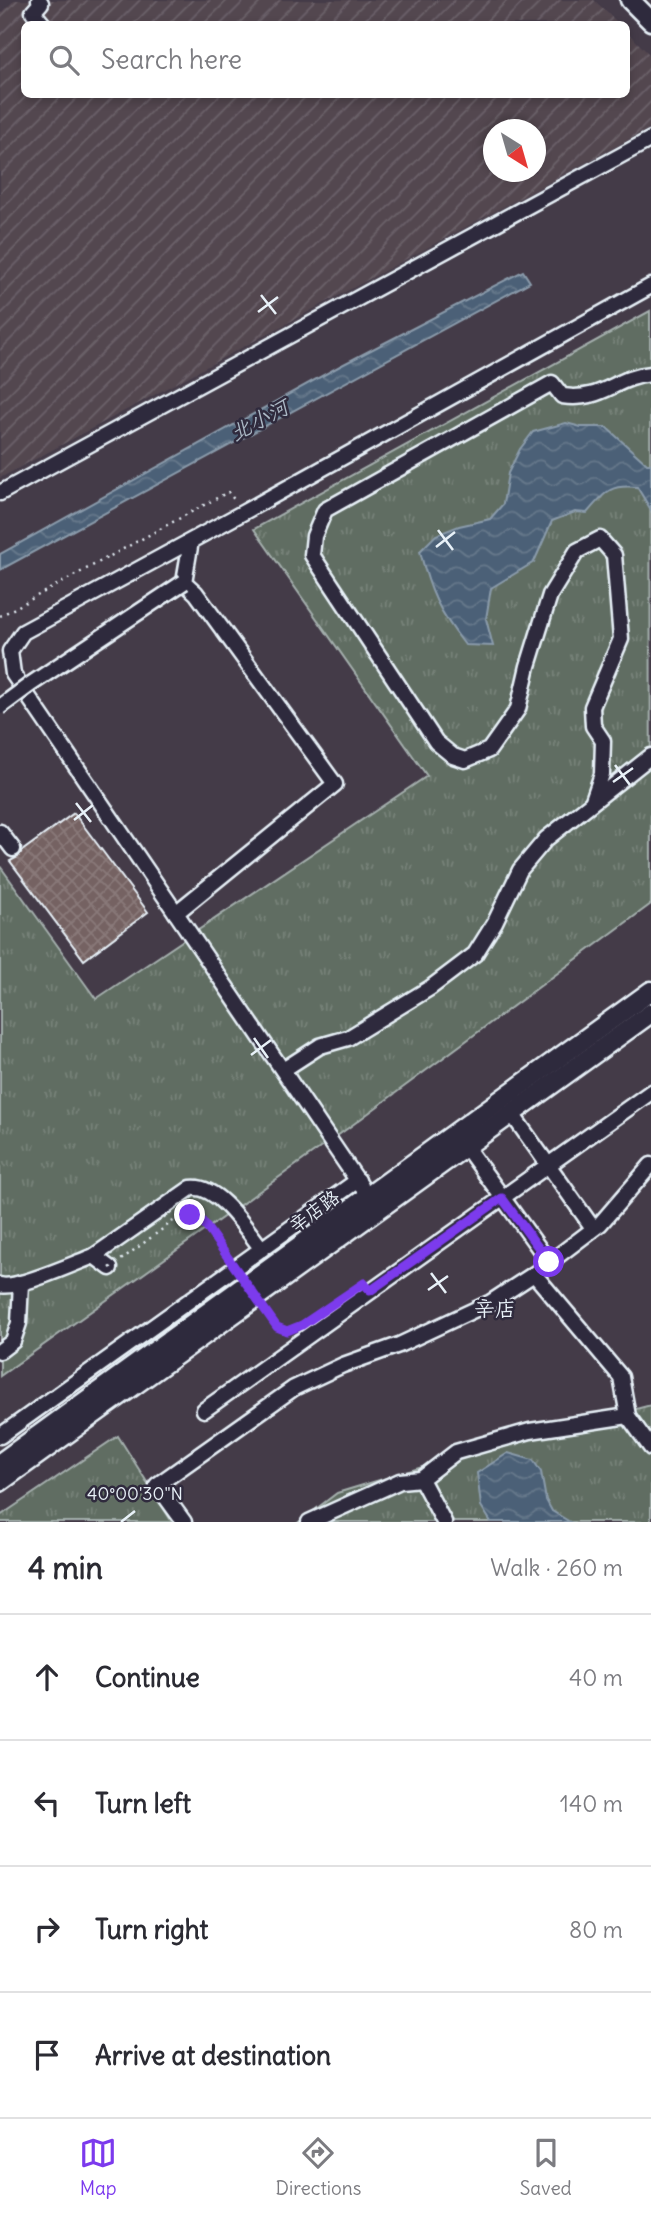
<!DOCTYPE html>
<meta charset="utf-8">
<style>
body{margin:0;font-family:Delius,"LXGW WenKai TC",sans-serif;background:#f2f2f3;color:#2b2b33}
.compass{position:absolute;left:483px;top:119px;width:63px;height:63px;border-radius:50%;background:#fff;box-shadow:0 4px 10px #0003;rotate:143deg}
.stop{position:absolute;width:21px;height:21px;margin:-16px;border:5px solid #7c3aed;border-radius:50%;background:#fff}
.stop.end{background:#7c3aed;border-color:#fff;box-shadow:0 2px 7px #0008}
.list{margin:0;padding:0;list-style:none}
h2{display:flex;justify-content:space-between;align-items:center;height:91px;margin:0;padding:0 28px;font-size:30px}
h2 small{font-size:23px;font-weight:400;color:#7c7c81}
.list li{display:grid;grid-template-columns:46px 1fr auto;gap:21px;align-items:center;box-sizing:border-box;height:126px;padding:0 28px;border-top:2px solid #e1e1e2}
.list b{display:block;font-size:26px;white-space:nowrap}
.list em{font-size:23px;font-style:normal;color:#7c7c81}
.icon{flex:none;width:38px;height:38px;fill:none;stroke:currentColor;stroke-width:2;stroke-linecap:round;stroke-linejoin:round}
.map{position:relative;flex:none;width:651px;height:1522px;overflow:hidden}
.search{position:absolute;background:#fff;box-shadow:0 4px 10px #0003;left:21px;right:21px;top:21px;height:77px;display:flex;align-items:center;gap:18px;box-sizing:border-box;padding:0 24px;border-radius:10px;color:#7c7c81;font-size:26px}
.sheet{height:595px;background:#fff}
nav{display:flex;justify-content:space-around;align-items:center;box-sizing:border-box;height:98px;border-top:2px solid #e1e1e2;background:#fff;font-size:19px;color:#7c7c81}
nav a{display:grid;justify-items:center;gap:4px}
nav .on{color:#7c3aed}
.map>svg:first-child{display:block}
</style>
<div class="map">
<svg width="651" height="1522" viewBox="0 0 651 1522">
<defs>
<pattern id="industrial-furrows" width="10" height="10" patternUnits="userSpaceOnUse" patternTransform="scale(1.75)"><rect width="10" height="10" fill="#534750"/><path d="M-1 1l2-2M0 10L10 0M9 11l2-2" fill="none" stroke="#6c626a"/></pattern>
<pattern id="grass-tufts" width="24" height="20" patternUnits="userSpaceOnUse" patternTransform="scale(1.75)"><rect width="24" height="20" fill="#606d62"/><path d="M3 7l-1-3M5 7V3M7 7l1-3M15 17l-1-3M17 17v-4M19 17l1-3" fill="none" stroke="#778279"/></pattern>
<pattern id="water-waves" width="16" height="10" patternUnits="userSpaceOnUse" patternTransform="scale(1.75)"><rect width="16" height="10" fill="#4c6177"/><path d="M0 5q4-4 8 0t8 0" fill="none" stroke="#66788b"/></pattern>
<pattern id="building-cross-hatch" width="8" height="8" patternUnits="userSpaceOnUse" patternTransform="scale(1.75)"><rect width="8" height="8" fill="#756262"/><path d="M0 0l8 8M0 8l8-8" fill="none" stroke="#897979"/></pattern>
</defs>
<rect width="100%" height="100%" fill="#443b48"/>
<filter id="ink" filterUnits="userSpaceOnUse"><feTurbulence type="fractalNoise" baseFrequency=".0143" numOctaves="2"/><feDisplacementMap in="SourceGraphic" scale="14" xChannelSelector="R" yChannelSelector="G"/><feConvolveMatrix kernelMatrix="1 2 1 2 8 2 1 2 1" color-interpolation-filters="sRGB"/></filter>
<g filter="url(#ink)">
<path fill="url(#industrial-furrows)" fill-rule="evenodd" d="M14,0H594L619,24H24V94H626L627,32L651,56V125L650,128L0,478V15ZM494,130H536V172H494Z"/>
<g fill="url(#grass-tufts)" stroke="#a4afad" stroke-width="2">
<polygon points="650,311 651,904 351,1126 0,1376 0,866 96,999 427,776 254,529"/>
<polygon points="651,1405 651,1522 299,1522 337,1493 472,1452"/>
<polygon points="118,1436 172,1522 0,1522 0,1516"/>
</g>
<g fill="url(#water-waves)" stroke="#8a9bab" stroke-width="2">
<polygon points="523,271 530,282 0,570 0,554 340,366"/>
<path d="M566,423L581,427H606L647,464H651V510L637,487C608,484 605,493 587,513L575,512L552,521L534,562L491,588L486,619L493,646L465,645C439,611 430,593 420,551L436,535L459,526L490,519L503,504L508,473L520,449L533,432Z"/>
<polygon points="508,1453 533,1460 541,1472 546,1500 552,1511 570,1522 491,1522 481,1506 477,1473"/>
</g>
<polygon fill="url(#building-cross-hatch)" stroke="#e8f1f8" stroke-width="2" points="74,813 148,912 84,960 10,861 18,857 22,851"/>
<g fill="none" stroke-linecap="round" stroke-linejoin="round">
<g stroke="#e8f1f8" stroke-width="19">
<g id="minor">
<polyline points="39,0 41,3 33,12 43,24"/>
<polyline points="0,493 651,139"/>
<polyline points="191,541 184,582 196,593 335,784 176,913 13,674 10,651 23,632 244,512 651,286"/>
<path d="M593,800L602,774L603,741L593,726L592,707L621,639L614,555L600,539L577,551L550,595L528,666L518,709L489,750L465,760L453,756L436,742L312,555L314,536L325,510L552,383L562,396C603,402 614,377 651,374"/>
<polyline points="0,832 13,849"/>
<polyline points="176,913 361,1186"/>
<polyline points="283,1070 320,1046 348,1038 430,988 475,954 495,922 520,870 546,839 651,756"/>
<polyline points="512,1114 593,1228"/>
<polyline points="466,1147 549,1262"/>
<path d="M94,1256L191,1188C218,1184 246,1229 262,1249"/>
<polyline points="534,1274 621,1377 628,1416 651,1448"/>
<path d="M0,1285C16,1290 75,1263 94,1256L110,1268"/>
<polyline points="0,1351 13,1341 19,1323 21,1283"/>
<polyline points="204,1410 651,1092"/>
<polyline points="0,1436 358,1180"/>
<polyline points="421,1479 444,1522"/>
<polyline points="184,1522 157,1485 294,1388 343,1365 399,1345 491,1302 534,1274 600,1224 651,1165"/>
<polyline points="309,1522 400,1481 421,1479 456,1452 530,1431 628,1416"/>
</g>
</g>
<g stroke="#e8f1f8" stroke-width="23">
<g id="major">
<polyline points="630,0 651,21"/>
<polyline points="0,1463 651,991"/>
<polyline points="0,1482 651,1013"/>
</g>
</g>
<polyline stroke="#e8f1f8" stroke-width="2.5" stroke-dasharray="2 5" stroke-linecap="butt" points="0,616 228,492 236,502"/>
<use href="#minor" stroke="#2f2a3d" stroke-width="14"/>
<use href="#major" stroke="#2f2a3d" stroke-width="18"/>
<g stroke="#e8f1f8" stroke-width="19" stroke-linecap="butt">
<polyline id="minor-bridge" points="0,707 31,684 184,582"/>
</g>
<path stroke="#e8f1f8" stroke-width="2.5" stroke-dasharray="2 5" stroke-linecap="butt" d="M110,1268L176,1219L186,1215L200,1218L277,1327C287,1333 293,1330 302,1325L364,1283"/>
<use href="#minor-bridge" stroke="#2f2a3d" stroke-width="14"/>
</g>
</g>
<g fill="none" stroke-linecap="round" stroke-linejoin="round" filter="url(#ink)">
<polyline stroke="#7c3aed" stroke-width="9" points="190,1215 200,1218 277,1327 287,1331 302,1325 364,1283 370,1291 502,1198 549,1262"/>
</g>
<path fill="none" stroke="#e8f1f8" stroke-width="2.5" d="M261,295L276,314M258,312L278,297M438,530L453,550M436,547L455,532M615,765L630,785M613,782L633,768M76,803L91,822M74,820L93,805M254,1038L268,1058M251,1055L271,1040M431,1273L446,1293M428,1290L448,1276M121,1522L135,1511"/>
<g text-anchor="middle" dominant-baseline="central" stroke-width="5" stroke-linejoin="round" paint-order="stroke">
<g font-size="19" fill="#e8f1f8" stroke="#2f2a3d">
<text transform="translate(314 1211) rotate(-36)">辛店路</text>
</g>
<g font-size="21" font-style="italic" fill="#aab7c4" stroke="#2f2a3d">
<text transform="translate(259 420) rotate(-28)">北小河</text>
</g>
<g font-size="21" fill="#e8f1f8" stroke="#2f2a3d">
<text x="495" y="1308">辛店</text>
</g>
</g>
<g font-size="18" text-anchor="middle" fill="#e8f1f8" stroke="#2f2a3d" stroke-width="5" stroke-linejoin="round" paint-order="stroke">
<text x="135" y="1500">40°00'30"N</text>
</g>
</svg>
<svg class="compass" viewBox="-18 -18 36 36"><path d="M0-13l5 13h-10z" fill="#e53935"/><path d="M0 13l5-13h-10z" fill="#7c7c81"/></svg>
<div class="stop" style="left:549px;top:1262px"></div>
<div class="stop end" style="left:190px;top:1215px"></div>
<div class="search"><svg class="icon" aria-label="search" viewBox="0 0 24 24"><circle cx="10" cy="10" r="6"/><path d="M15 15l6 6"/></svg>Search here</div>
</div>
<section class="sheet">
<h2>4 min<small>Walk · 260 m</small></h2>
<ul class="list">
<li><svg class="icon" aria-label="ahead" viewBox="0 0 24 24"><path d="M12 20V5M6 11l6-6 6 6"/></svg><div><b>Continue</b></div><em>40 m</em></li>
<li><svg class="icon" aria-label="left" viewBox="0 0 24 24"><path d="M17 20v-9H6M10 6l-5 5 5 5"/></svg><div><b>Turn left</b></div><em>140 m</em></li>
<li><svg class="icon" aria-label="right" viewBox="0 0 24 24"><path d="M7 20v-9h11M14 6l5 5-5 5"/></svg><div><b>Turn right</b></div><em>80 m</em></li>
<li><svg class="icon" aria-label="arrive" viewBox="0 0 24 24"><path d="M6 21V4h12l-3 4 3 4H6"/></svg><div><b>Arrive at destination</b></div></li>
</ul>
</section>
<nav>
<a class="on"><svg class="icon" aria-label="map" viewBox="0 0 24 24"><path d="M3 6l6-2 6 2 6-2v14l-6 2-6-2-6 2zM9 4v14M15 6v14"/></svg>Map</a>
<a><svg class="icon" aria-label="directions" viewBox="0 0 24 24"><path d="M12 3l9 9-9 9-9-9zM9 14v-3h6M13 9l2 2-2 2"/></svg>Directions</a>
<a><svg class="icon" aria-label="saved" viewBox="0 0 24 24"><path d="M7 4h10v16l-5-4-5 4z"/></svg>Saved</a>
</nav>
